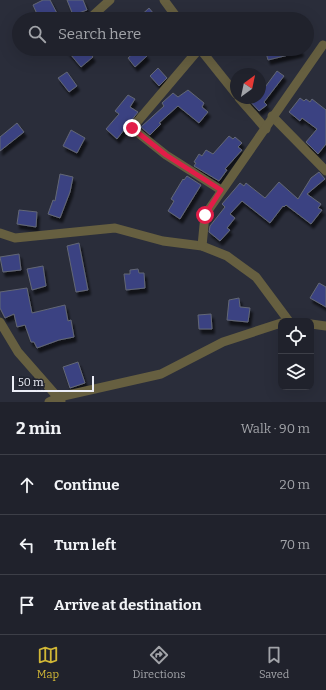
<!DOCTYPE html>
<meta charset="utf-8">
<style>
body{margin:0;font-family:Bitter,serif;background:#2d2f38;color:#f1f3f6}
.controls{position:absolute;right:12px;bottom:12px;display:grid;overflow:hidden;border-radius:8px;box-shadow:0 4px 16px #0002}
.controls button{width:36px;height:36px;display:grid;place-items:center;padding:0;border:0;border-bottom:1px solid #3d3f48;background:#20222c;color:#f1f3f6;font:20px sans-serif}
.compass{position:absolute;left:230px;top:68px;width:36px;height:36px;border-radius:50%;background:#20222c;box-shadow:0 4px 16px #0002;rotate:33deg}
.scale{position:absolute;left:12px;bottom:10px;width:82px;box-sizing:border-box;padding-left:4px;border:2px solid #eceef7;border-top:0;font-size:11px;line-height:14px;white-space:nowrap;color:#eceef7;-webkit-text-stroke:3px #212430;paint-order:stroke}
.stop{position:absolute;width:12px;height:12px;margin:-9px;border:3px solid #e11d48;border-radius:50%;background:#fff}
.stop.end{background:#e11d48;border-color:#fff;box-shadow:0 1px 4px #0008}
.list{margin:0;padding:0;list-style:none}
h2{display:flex;justify-content:space-between;align-items:center;height:52px;margin:0;padding:0 16px;font-size:17px}
h2 small{font-size:13px;font-weight:400;color:#a2a4a9}
.list li{display:grid;grid-template-columns:26px 1fr auto;gap:12px;align-items:center;box-sizing:border-box;height:60px;padding:0 16px;border-top:1px solid #3d3f48}
.list b{display:block;font-size:15px;white-space:nowrap}
.list em{font-size:13px;font-style:normal;color:#a2a4a9}
.icon{flex:none;width:22px;height:22px;fill:none;stroke:currentColor;stroke-width:2;stroke-linecap:round;stroke-linejoin:round}
.map{position:relative;flex:none;width:326px;height:402px;overflow:hidden}
.search{position:absolute;background:#20222c;box-shadow:0 4px 16px #0002;left:12px;right:12px;top:12px;height:44px;display:flex;align-items:center;gap:10px;box-sizing:border-box;padding:0 14px;border-radius:22px;color:#a2a4a9;font-size:15px}
.sheet{height:232px;background:#20222c}
nav{display:flex;justify-content:space-around;align-items:center;box-sizing:border-box;height:56px;border-top:1px solid #3d3f48;background:#20222c;font-size:11px;color:#a2a4a9}
nav a{display:grid;justify-items:center;gap:2px}
nav .on{color:#d1b736}
.map>svg:first-child{display:block}
</style>
<div class="map">
<svg width="326" height="402" viewBox="0 0 326 402">
<defs>
<filter id="shadow"><feDropShadow dx="2.5" dy="4.5" stdDeviation="1" flood-color="#0009"/></filter>
</defs>
<rect width="100%" height="100%" fill="#2a2d3a"/>
<g fill="#3a4382" stroke="#636775" filter="url(#shadow)">
<polygon points="43,0 50,0 60,19 43,19 39,12 37,14 33,5"/>
<polygon points="67,0 83,0 87,10 73,15"/>
<polygon points="149,8 158,19 137,19"/>
<polygon points="66,49 86,49 93,57 81,67"/>
<polygon points="138,49 141,49 147,56 135,67 128,58"/>
<polygon points="265,49 300,49 301,52 268,60"/>
<polygon points="158,68 167,78 159,86 150,76"/>
<polygon points="277,71 284,76 264,102 267,105 259,111 247,98 260,98 260,94"/>
<polygon points="67,72 77,86 69,92 58,78"/>
<polygon points="188,90 204,103 202,107 208,112 199,123 178,106 159,123 161,124 150,135 141,127 164,106 162,103 173,93 178,97"/>
<polygon points="128,95 135,99 130,107 138,112 117,139 106,129 119,114 115,111"/>
<polygon points="300,98 304,101 306,99 310,102 312,99 326,110 326,144 318,154 306,142 317,129 302,118 300,121 289,112"/>
<polygon points="17,123 24,132 0,151 0,137"/>
<polygon points="71,130 85,138 77,153 63,146"/>
<polygon points="229,136 233,139 235,137 242,143 238,147 242,150 225,169 227,170 219,181 194,166 196,163 194,162 199,154 202,156 206,150 213,154"/>
<polygon points="319,172 325,179 307,194 321,204 318,208 322,210 311,224 286,205 284,207 283,206 270,223 242,201 230,214 235,218 227,228 230,230 220,241 209,232 210,226 225,207 222,204 240,183 244,186 246,183 265,198 279,182 298,199 311,178"/>
<polygon points="60,174 73,177 70,192 60,218 48,214 53,200 55,201"/>
<polygon points="187,176 201,185 180,219 168,211 174,201 171,199 183,179 184,180"/>
<polygon points="19,210 37,212 36,227 17,224"/>
<polygon points="79,243 88,290 76,292 67,246"/>
<polygon points="19,254 21,270 3,272 0,257"/>
<polygon points="43,266 46,286 32,290 27,269"/>
<polygon points="138,269 139,273 144,273 145,288 126,290 124,274 130,274 130,270"/>
<polygon points="319,283 326,287 326,307 310,298"/>
<polygon points="27,288 32,313 65,305 68,321 71,320 74,337 59,340 37,348 34,342 31,342 25,325 17,327 14,314 5,318 0,308 0,292"/>
<polygon points="239,298 240,307 250,308 248,322 227,320 229,300"/>
<polygon points="211,314 212,329 199,329 198,315"/>
<polygon points="78,362 85,383 70,388 63,367"/>
</g>
<g fill="none" stroke-linecap="round" stroke-linejoin="round">
<g stroke="#665f40" stroke-width="9">
<polyline points="164,0 178,19"/>
<polyline points="89,19 110,0"/>
<polyline points="199,49 132,128 166,155 221,190"/>
<polyline points="200,49 236,94"/>
<polyline points="239,98 266,129"/>
<polyline points="272,116 326,171"/>
<polyline points="0,233 15,238 115,228 163,241 202,246 227,256 256,277 288,320"/>
<polyline points="202,246 205,215 323,45"/>
<polyline points="0,322 18,352 61,401"/>
<polyline points="311,324 326,326"/>
<polyline points="49,402 59,397 161,374 223,342 281,323"/>
</g>
</g>
<g fill="none" stroke-linecap="round" stroke-linejoin="round">
<polyline stroke="#e11d48" stroke-width="5" points="132,128 166,155 221,190 205,215"/>
</g>
</svg>
<div class="controls">
<button><svg class="icon" aria-label="locate" viewBox="0 0 24 24"><circle cx="12" cy="12" r="6"/><path d="M12 2v4M12 18v4M2 12h4M18 12h4"/></svg></button>
<button><svg class="icon" aria-label="layers" viewBox="0 0 24 24"><path d="M12 4l9 5-9 5-9-5zM3 14l9 5 9-5"/></svg></button>
</div>
<svg class="compass" viewBox="-18 -18 36 36"><path d="M0-13l5 13h-10z" fill="#e53935"/><path d="M0 13l5-13h-10z" fill="#a2a4a9"/></svg>
<div class="scale">50 m</div>
<div class="stop" style="left:205px;top:215px"></div>
<div class="stop end" style="left:132px;top:128px"></div>
<div class="search"><svg class="icon" aria-label="search" viewBox="0 0 24 24"><circle cx="10" cy="10" r="6"/><path d="M15 15l6 6"/></svg>Search here</div>
</div>
<section class="sheet">
<h2>2 min<small>Walk · 90 m</small></h2>
<ul class="list">
<li><svg class="icon" aria-label="ahead" viewBox="0 0 24 24"><path d="M12 20V5M6 11l6-6 6 6"/></svg><div><b>Continue</b></div><em>20 m</em></li>
<li><svg class="icon" aria-label="left" viewBox="0 0 24 24"><path d="M17 20v-9H6M10 6l-5 5 5 5"/></svg><div><b>Turn left</b></div><em>70 m</em></li>
<li><svg class="icon" aria-label="arrive" viewBox="0 0 24 24"><path d="M6 21V4h12l-3 4 3 4H6"/></svg><div><b>Arrive at destination</b></div></li>
</ul>
</section>
<nav>
<a class="on"><svg class="icon" aria-label="map" viewBox="0 0 24 24"><path d="M3 6l6-2 6 2 6-2v14l-6 2-6-2-6 2zM9 4v14M15 6v14"/></svg>Map</a>
<a><svg class="icon" aria-label="directions" viewBox="0 0 24 24"><path d="M12 3l9 9-9 9-9-9zM9 14v-3h6M13 9l2 2-2 2"/></svg>Directions</a>
<a><svg class="icon" aria-label="saved" viewBox="0 0 24 24"><path d="M7 4h10v16l-5-4-5 4z"/></svg>Saved</a>
</nav>
